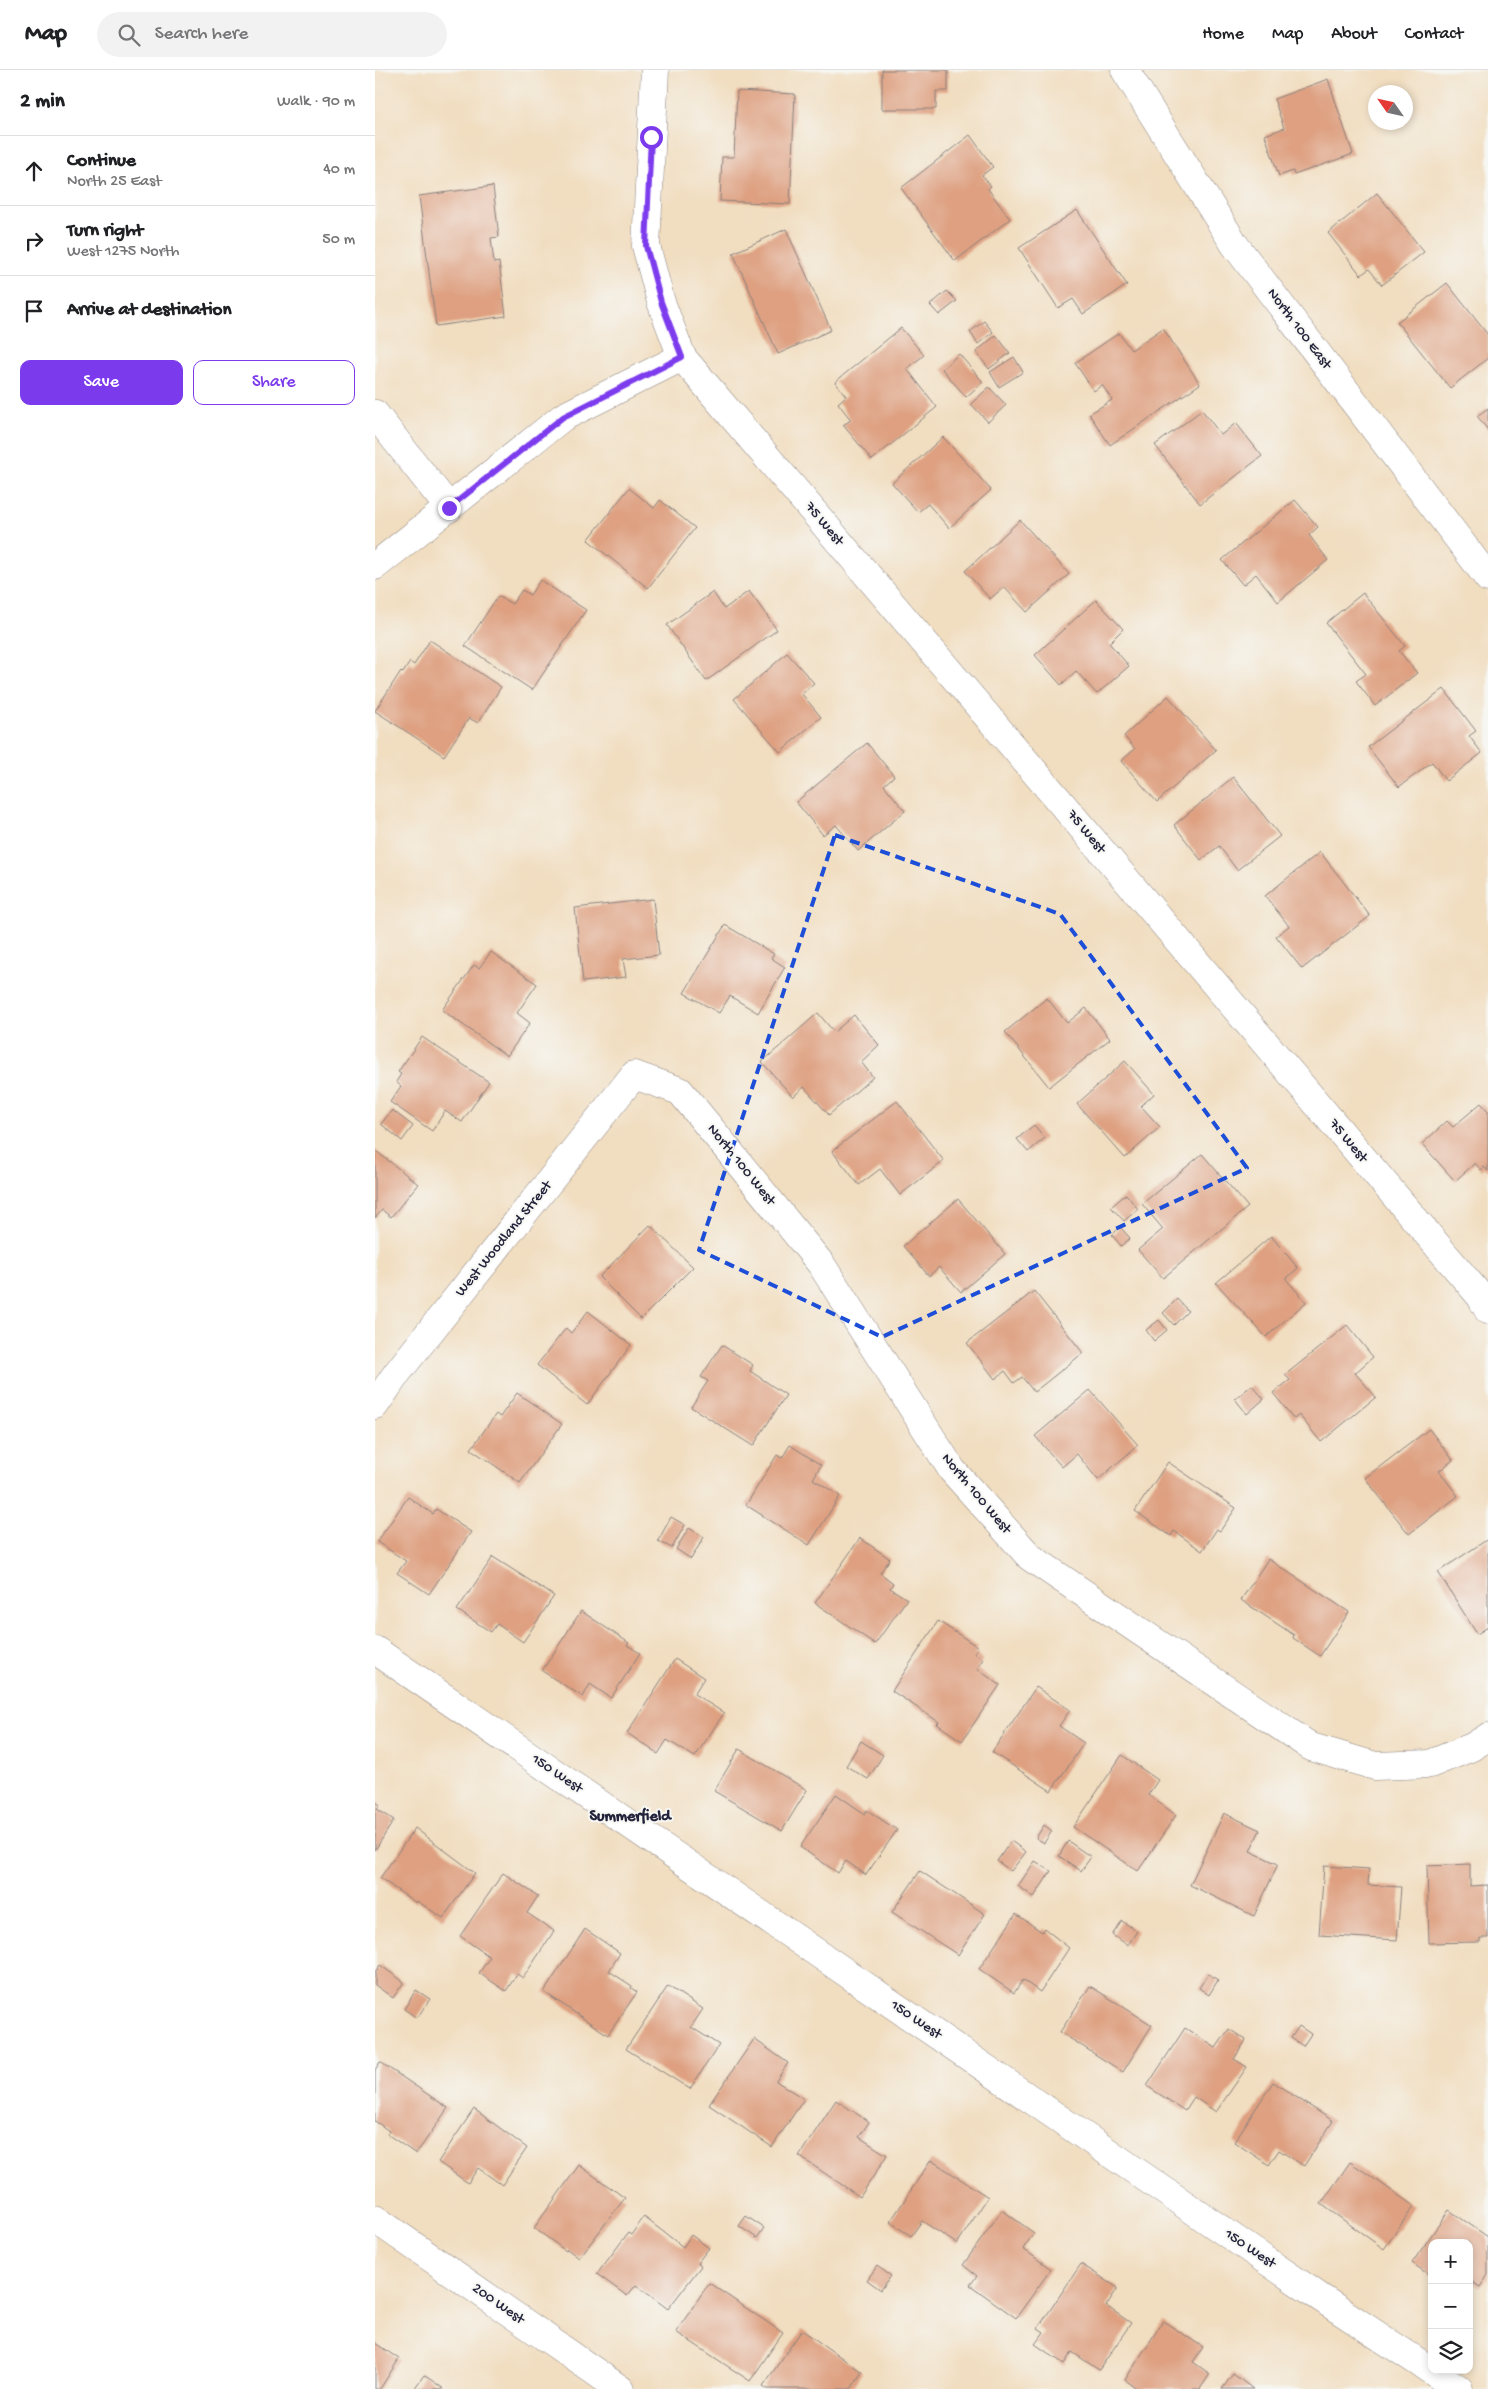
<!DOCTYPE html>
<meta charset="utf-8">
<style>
body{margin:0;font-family:"Gochi Hand",sans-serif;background:#f2f2f2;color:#202124}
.controls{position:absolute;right:15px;bottom:15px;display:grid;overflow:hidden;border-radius:10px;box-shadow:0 2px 8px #0003}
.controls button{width:45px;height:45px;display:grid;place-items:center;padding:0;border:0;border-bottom:1px solid #e0e0e0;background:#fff;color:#202124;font:25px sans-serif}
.compass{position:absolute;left:993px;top:15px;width:45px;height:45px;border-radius:50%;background:#fff;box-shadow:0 2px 8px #0003;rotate:304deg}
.stop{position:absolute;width:15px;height:15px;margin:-11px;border:4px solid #7c3aed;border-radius:50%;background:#fff}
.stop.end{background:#7c3aed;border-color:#fff;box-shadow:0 1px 5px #0008}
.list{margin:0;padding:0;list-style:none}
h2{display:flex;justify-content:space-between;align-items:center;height:65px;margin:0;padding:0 20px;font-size:21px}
h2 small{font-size:16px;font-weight:400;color:#757577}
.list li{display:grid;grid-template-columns:32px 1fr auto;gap:15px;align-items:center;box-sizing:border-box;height:70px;padding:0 20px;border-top:1px solid #e0e0e0}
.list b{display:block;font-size:19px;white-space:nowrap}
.list p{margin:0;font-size:16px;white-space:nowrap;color:#757577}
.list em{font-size:16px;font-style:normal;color:#757577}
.actions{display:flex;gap:10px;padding:15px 20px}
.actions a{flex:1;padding:11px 0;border:1px solid #7c3aed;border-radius:10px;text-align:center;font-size:18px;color:#7c3aed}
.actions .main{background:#7c3aed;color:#fff}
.icon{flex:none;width:28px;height:28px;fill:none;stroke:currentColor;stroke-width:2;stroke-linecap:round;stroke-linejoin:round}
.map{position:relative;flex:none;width:1113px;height:2319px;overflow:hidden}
header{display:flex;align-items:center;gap:30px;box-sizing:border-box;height:70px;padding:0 25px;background:#fff;border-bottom:1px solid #e0e0e0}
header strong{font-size:24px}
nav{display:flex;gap:28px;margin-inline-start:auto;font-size:18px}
.search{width:350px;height:45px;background:#f2f2f2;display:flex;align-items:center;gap:12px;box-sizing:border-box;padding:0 18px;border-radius:28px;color:#757577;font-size:19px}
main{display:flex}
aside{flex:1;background:#fff}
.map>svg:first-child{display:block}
</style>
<header>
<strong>Map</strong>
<div class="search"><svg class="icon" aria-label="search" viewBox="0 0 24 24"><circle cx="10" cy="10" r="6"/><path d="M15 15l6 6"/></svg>Search here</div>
<nav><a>Home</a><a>Map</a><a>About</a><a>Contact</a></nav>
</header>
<main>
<aside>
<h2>2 min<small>Walk · 90 m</small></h2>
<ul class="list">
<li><svg class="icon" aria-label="ahead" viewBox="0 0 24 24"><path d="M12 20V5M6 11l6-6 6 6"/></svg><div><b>Continue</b><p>North 25 East</p></div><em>40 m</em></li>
<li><svg class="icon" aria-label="right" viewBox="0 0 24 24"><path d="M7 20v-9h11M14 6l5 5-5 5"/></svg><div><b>Turn right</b><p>West 1275 North</p></div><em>50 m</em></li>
<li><svg class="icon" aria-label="arrive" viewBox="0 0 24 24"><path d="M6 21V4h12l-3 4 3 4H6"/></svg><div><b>Arrive at destination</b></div></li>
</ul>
<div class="actions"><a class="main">Save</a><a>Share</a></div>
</aside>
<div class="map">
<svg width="1113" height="2319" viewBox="0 0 1113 2319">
<rect width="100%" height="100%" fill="#f6f6f2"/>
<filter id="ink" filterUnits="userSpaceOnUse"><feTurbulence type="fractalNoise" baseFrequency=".02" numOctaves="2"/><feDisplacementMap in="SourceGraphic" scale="10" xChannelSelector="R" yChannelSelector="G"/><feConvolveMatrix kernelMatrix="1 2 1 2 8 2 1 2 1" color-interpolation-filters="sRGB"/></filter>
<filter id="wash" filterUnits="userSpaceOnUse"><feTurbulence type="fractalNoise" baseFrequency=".0096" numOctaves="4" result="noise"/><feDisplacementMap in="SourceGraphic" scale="20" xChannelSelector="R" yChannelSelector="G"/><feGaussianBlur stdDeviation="1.12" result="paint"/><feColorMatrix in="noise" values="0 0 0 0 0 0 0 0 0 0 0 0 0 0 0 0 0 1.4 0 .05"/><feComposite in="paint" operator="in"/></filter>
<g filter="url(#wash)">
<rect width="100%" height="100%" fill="#f1ddbf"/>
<g id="blocks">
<g fill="#dea081">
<polygon points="507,0 573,0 573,21 561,21 561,39 507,39"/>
<polygon points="953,9 978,84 919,105 918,101 904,106 890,65 909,58 899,29"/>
<polygon points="362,21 420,24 415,134 345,131 347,87 359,87"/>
<polygon points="595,65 618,97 607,105 616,116 613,119 635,149 580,191 526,118"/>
<polygon points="118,116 124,167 116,168 119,193 124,192 131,246 61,256 44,126"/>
<polygon points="1002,123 1049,182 1007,215 994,199 986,205 953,163"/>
<polygon points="702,140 752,215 708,244 698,229 683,238 644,178"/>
<polygon points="411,159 456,260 403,284 358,183"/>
<polygon points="1072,213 1113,265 1113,288 1075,318 1022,252"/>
<polygon points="572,221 582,231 564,245 555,235"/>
<polygon points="609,251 618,262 603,274 595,262"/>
<polygon points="526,258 549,285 532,299 562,337 497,390 468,355 476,350 463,333 471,326 460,312"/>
<polygon points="788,258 825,314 735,375 714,344 737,330 727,315 719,321 700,293 744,263 756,280"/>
<polygon points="621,265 635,283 614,299 601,282"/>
<polygon points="584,284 608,312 591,327 567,299"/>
<polygon points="639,287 648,302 624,317 615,302"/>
<polygon points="614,317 631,335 613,352 596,334"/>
<polygon points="1113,338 1113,360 1102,346"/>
<polygon points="827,340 846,365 861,353 887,386 825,434 780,375"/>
<polygon points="568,367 616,420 574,458 553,434 543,442 517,413"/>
<polygon points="254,418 279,438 285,430 320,458 273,518 213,470"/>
<polygon points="920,430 943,457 934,465 953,490 903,532 881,504 868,515 847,490"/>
<polygon points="645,450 694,504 652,542 629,517 615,529 590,501"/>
<polygon points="165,510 211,540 157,620 90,576 123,526 137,534 147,520 155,525"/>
<polygon points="374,521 402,560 331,611 292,555 338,522 349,539"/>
<polygon points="988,523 1030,576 1024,581 1042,603 1000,636 981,611 991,604 951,553"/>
<polygon points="721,530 748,559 734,573 754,596 722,624 701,601 686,615 660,585"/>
<polygon points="55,570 126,617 103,653 94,648 69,686 0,641 26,601 28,603 35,592 39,595"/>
<polygon points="412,583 439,613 427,624 446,647 405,682 359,629"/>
<polygon points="1069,619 1101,661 1094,666 1107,683 1071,711 1057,692 1024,717 993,677"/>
<polygon points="793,626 841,680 782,732 746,691 760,679 749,666"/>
<polygon points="492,673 519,706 509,715 530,741 483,781 461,755 448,765 421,732"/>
<polygon points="858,707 905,766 862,800 844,776 826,790 799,755"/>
<polygon points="945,782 995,846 927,899 901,866 914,856 890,826"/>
<polygon points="278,829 284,885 248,889 251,907 208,912 200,838"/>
<polygon points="350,855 399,884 396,888 410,897 383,943 355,926 344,943 309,923"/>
<polygon points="116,882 162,914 142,943 155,953 132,986 67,940 99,895 104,898"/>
<polygon points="672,928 692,953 711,938 735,969 674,1017 630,962"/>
<polygon points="443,943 459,962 479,945 504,975 486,992 498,1007 454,1045 429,1017 418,1027 387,992"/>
<polygon points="47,967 114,1012 87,1052 70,1041 57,1061 15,1032 26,1016 21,1012 26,1004 23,1002"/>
<polygon points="750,991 779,1024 766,1036 785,1057 750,1088 702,1034"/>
<polygon points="522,1031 569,1091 525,1125 505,1099 484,1115 457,1081"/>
<polygon points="1106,1033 1113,1041 1113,1101 1109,1097 1106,1100 1100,1093 1080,1111 1047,1074 1072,1051 1078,1057"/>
<polygon points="17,1040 38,1056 27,1071 6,1054"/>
<polygon points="659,1055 670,1068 653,1082 642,1069"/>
<polygon points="0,1080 43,1114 16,1147 7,1140 0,1148"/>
<polygon points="827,1084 873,1137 788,1208 763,1180 788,1159 767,1134"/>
<polygon points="751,1124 763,1139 749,1151 736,1137"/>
<polygon points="583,1129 630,1184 586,1222 564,1197 554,1206 528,1176"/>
<polygon points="275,1155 318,1197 266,1249 224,1207"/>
<polygon points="745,1157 755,1168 746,1176 737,1165"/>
<polygon points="896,1166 923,1198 911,1209 931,1232 891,1267 841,1213"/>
<polygon points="659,1221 708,1283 659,1322 647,1307 639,1313 630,1301 620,1309 592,1273"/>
<polygon points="802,1229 813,1241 799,1255 788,1243"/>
<polygon points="213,1241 256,1275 212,1335 162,1295 191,1258 196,1263"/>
<polygon points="784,1250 792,1260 779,1271 771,1260"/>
<polygon points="972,1255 998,1287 980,1303 1001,1327 946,1372 924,1345 919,1349 898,1323 915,1310 910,1305"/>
<polygon points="347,1275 378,1295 375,1301 411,1325 378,1376 316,1337 333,1311 326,1307"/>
<polygon points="877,1315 889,1329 872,1344 860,1329"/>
<polygon points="715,1320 763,1375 723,1410 702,1384 687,1397 660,1366"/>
<polygon points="142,1323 187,1354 145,1413 96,1379 121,1344 125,1347"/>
<polygon points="1054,1359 1078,1390 1064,1401 1083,1426 1034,1464 990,1408"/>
<polygon points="415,1375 446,1395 438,1409 465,1426 434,1475 371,1435 402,1385 407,1388"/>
<polygon points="793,1392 861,1438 845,1461 842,1459 827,1481 799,1461 796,1466 760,1441"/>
<polygon points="33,1427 58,1444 61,1439 96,1462 54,1524 22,1503 31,1491 2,1472"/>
<polygon points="296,1447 310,1455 297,1478 283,1471"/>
<polygon points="314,1458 329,1467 316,1489 301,1479"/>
<polygon points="485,1468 515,1489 505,1503 518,1513 515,1518 532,1529 500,1574 440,1533"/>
<polygon points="1113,1469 1113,1557 1102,1564 1063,1502"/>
<polygon points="118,1487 179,1526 148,1572 122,1554 116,1562 82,1540"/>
<polygon points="893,1489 974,1542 945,1586 918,1568 919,1565 866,1530"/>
<polygon points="206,1541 254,1573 252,1575 265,1583 236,1628 215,1614 208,1627 167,1601"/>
<polygon points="563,1551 603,1577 599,1583 608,1589 602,1599 625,1615 587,1671 562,1654 564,1652 517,1621"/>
<polygon points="300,1589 329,1608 319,1624 349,1643 320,1687 292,1670 283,1684 252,1663"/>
<polygon points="661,1617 695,1640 684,1656 709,1673 676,1721 617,1682"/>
<polygon points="486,1671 508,1685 493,1709 471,1696"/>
<polygon points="364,1679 432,1720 407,1761 339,1721"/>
<polygon points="747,1685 783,1710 773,1725 801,1745 763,1801 698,1757"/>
<polygon points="461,1724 490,1744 492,1740 522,1760 491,1805 471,1791 463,1803 425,1777"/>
<polygon points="0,1731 5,1735 2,1739 19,1750 0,1780"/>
<polygon points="849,1743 885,1760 875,1781 903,1794 879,1846 815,1815"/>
<polygon points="669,1755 677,1761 669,1773 661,1768"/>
<polygon points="40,1758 100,1803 68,1848 42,1831 41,1833 5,1808"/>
<polygon points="636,1771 651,1782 636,1801 622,1791"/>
<polygon points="693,1771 716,1787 706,1801 684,1786"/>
<polygon points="660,1791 676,1801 659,1827 643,1816"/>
<polygon points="1095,1794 1095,1816 1113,1815 1113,1868 1105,1868 1105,1872 1054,1873 1052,1796"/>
<polygon points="949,1796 994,1799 993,1815 1026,1817 1022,1870 944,1865"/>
<polygon points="545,1801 610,1844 583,1885 517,1842"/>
<polygon points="128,1803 163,1826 152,1843 179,1861 148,1908 142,1904 131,1921 104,1903 115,1887 85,1866"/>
<polygon points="641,1844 667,1862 669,1858 694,1878 665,1922 648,1910 639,1923 604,1899"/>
<polygon points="747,1851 762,1861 753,1875 737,1865"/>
<polygon points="210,1859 245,1883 234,1901 257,1916 256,1918 262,1922 233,1965 169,1922"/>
<polygon points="5,1895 29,1912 18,1928 0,1915 0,1902"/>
<polygon points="833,1904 843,1910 834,1925 824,1918"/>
<polygon points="293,1916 328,1939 316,1957 344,1975 315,2019 251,1979"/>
<polygon points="715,1916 777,1955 748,2002 685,1962"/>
<polygon points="41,1920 55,1929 42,1948 29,1939"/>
<polygon points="924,1956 936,1964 928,1976 916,1968"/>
<polygon points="810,1958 841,1978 854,1959 871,1970 859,1989 872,1997 841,2042 819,2027 810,2041 772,2016"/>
<polygon points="379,1969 413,1993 401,2011 429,2029 397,2077 334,2035"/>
<polygon points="5,1992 73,2038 41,2084 12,2064 14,2061 0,2051 0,2000"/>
<polygon points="898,2012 958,2051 929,2096 904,2080 894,2095 859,2072"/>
<polygon points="461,2030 494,2052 484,2067 512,2085 485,2127 424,2086"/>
<polygon points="99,2039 152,2078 127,2115 103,2098 93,2113 63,2092"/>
<polygon points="556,2090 613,2127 582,2174 547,2151 536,2166 515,2152"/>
<polygon points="975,2092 1039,2136 1009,2179 946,2134"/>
<polygon points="204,2095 250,2128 204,2188 192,2179 191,2181 159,2158"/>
<polygon points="627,2140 659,2163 648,2179 676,2199 641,2248 595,2215 602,2206 588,2195"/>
<polygon points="1074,2140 1113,2167 1113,2205 1105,2217 1094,2210 1094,2173 1057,2173 1057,2207 1037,2193"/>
<polygon points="371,2146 389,2158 382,2168 364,2156"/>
<polygon points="269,2147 308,2177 316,2165 334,2178 322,2193 326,2196 293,2239 261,2215 252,2226 222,2204 253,2163 256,2165"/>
<polygon points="706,2194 743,2218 731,2236 756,2253 724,2300 697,2282 689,2294 660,2274 669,2262 663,2258"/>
<polygon points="502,2196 516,2206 506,2220 492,2210"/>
<polygon points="334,2213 408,2263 375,2311 301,2262"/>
<polygon points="788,2251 828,2277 818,2292 835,2304 825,2319 763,2319 750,2310"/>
<polygon points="427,2260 487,2302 476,2319 392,2319 388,2316"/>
<polygon points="0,2273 24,2289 5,2319 0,2319"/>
<polygon points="858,2304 878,2319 847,2319"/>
<polygon points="49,2305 69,2319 39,2319"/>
</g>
</g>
</g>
<g filter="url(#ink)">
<use href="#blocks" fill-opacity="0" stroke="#8a807d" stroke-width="1"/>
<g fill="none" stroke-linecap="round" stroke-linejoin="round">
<g stroke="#8a807d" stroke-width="29">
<g id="street">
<polyline points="280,0 271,176 286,232 307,287 1106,1227 1113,1240"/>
<polyline points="750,0 860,175 1113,508"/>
<polyline points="0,344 74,438"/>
<polyline points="0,496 188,347 307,287"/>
<polyline points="0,1335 22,1303 259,1005 305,1021 446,1194 577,1400 655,1487 936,1677 1000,1696 1055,1694 1097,1677 1113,1667"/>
<polyline points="0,1580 946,2228 1084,2319"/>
<polyline points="0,2149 245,2319"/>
</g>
</g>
<use href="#street" stroke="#fff" stroke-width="28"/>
</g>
</g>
<g fill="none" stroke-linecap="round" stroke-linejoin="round" filter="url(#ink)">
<polyline stroke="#7c3aed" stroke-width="6" points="74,438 188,347 307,287 286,232 271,176 276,67"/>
</g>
<path fill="none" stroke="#1d4ed8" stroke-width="4" stroke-dasharray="10 6" stroke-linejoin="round" d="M460,765L685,844L872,1098L507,1267L324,1180Z"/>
<g text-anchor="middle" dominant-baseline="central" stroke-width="4" stroke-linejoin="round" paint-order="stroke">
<g font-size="15" fill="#22223b" stroke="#f6f6f2">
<text transform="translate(924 259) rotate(53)">North 100 East</text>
<text transform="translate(449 454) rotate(50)">75 West</text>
<text transform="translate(711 762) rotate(50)">75 West</text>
<text transform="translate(973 1071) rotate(50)">75 West</text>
<text transform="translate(366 1095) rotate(51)">North 100 West</text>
<text transform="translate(129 1169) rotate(-51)">West Woodland Street</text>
<text transform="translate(601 1424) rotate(50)">North 100 West</text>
<text transform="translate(182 1704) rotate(34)">150 West</text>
<text transform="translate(541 1950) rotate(34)">150 West</text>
<text transform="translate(875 2179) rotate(34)">150 West</text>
<text transform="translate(123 2234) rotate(35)">200 West</text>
</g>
<g font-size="16" font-weight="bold" fill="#22223b" stroke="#f6f6f2">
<text x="255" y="1747">Summerfield</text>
</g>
</g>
</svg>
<div class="controls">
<button>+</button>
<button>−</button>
<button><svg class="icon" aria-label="layers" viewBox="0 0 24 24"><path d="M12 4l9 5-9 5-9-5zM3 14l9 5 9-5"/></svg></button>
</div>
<svg class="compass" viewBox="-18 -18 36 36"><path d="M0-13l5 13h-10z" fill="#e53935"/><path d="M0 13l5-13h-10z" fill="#757577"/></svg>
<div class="stop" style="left:276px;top:67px"></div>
<div class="stop end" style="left:74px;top:438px"></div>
</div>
</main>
